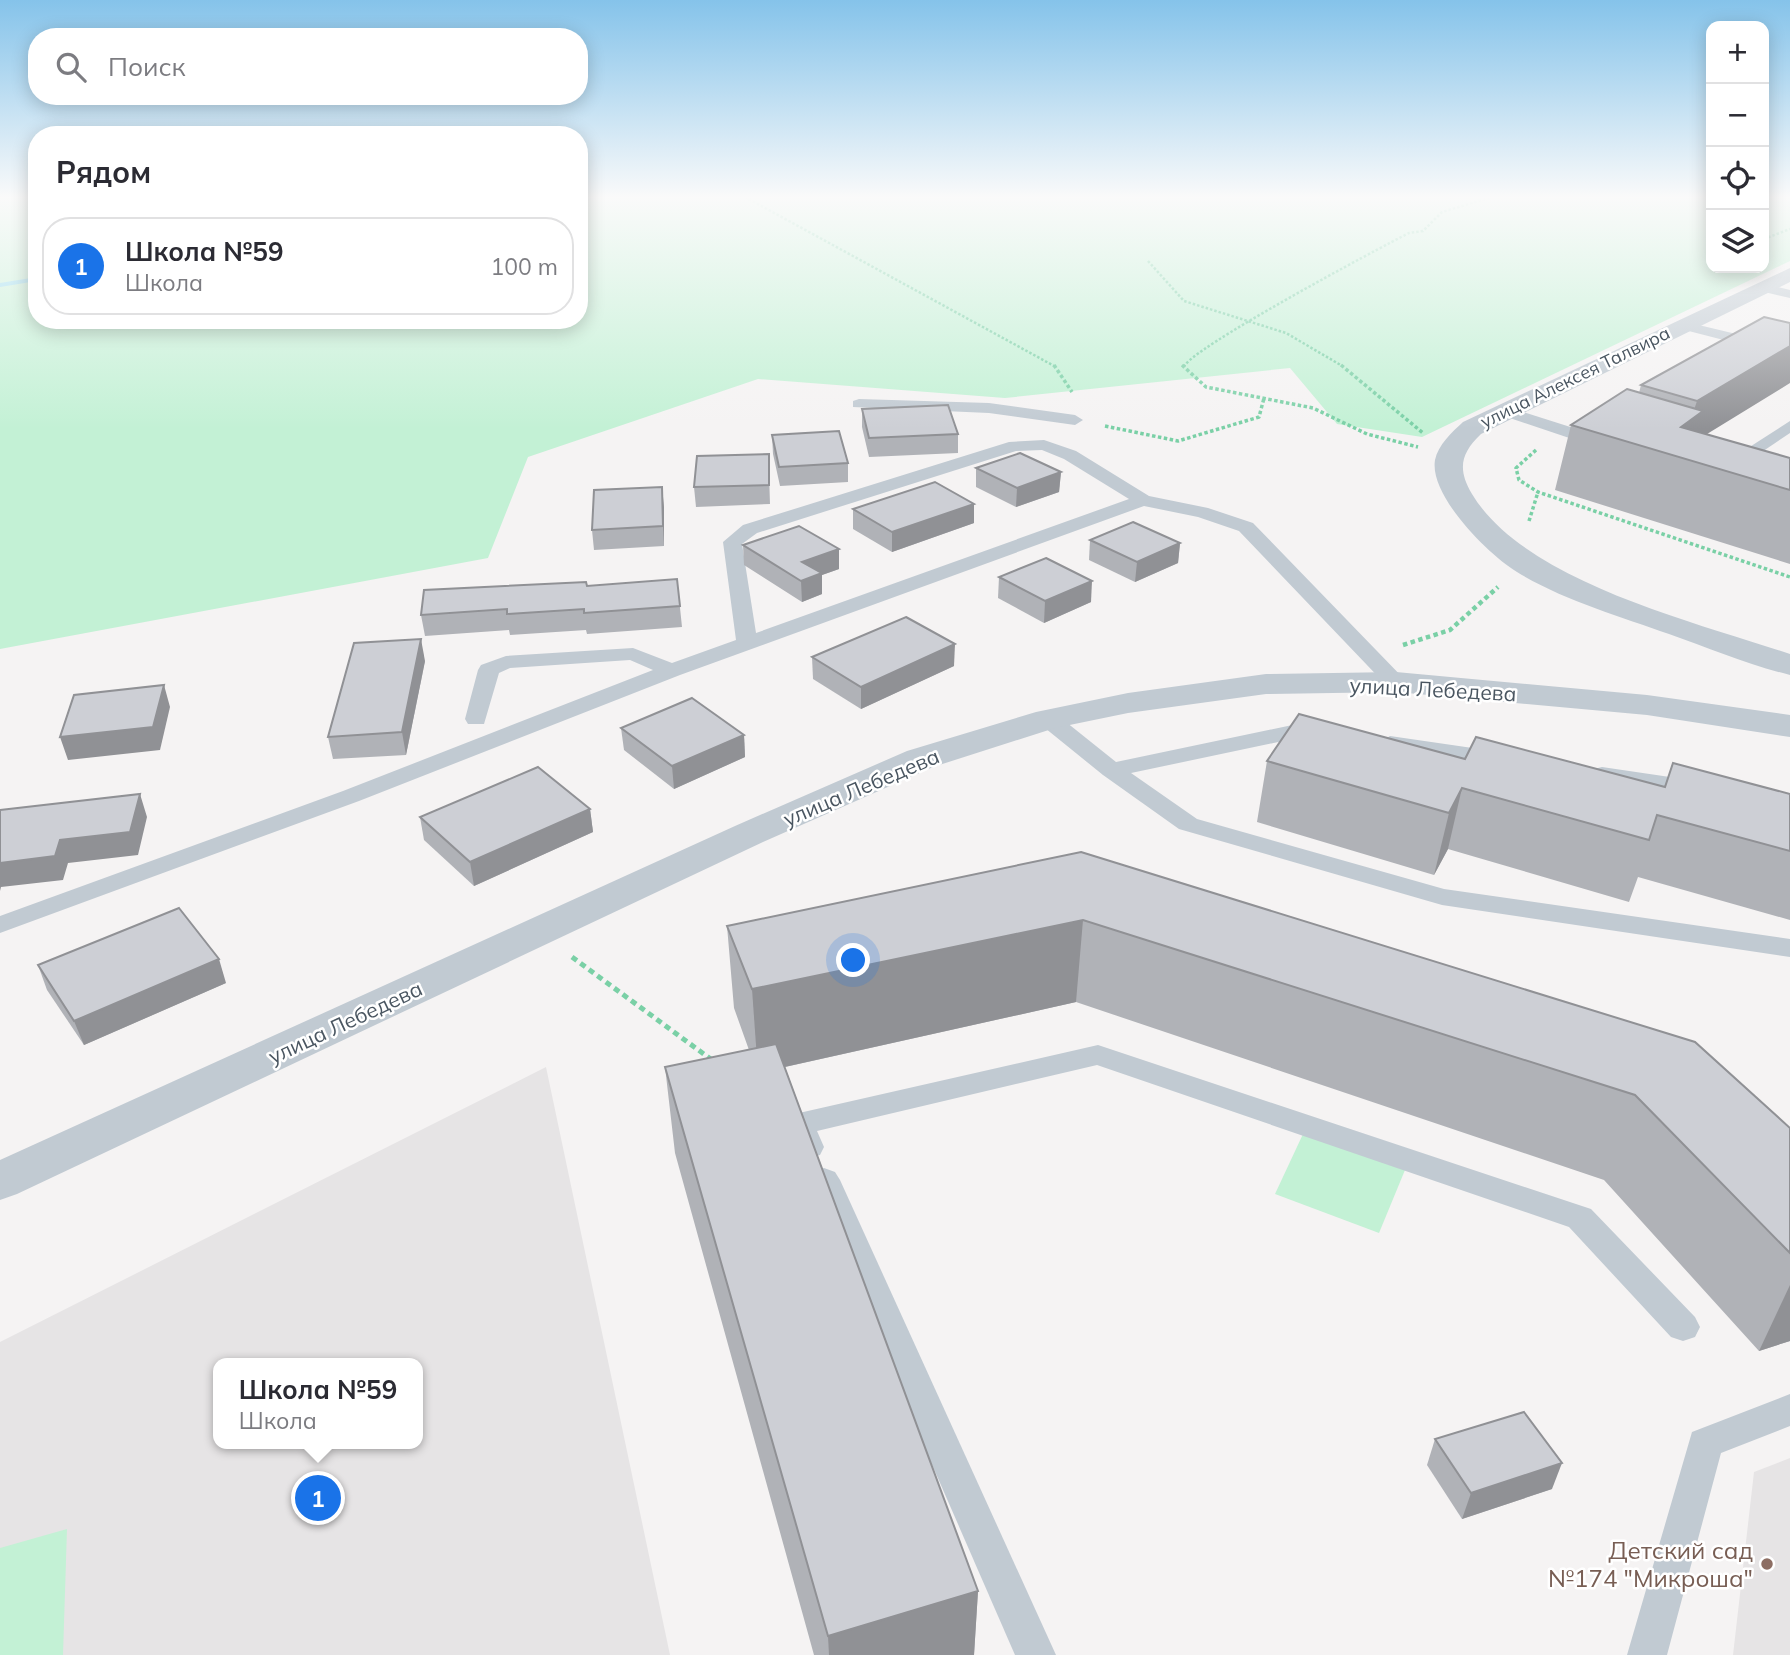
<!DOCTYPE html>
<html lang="ru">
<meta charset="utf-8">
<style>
body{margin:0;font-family:Mulish,sans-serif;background:#f7f7f7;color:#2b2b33}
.controls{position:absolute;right:21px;top:21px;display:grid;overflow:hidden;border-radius:14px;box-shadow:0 4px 18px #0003}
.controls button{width:63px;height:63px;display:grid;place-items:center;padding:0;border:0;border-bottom:2px solid #e1e1e2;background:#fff;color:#2b2b33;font:35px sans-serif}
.you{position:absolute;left:854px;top:961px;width:24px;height:24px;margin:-18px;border:5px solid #fff;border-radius:50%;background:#1a73e8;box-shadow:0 0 0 10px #1a73e833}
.badge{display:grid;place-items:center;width:46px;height:46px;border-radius:50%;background:#1a73e8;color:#fff;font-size:23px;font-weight:700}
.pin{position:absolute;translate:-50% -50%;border:4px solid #fff;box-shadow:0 2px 7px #0006}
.popup{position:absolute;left:213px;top:1358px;width:210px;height:91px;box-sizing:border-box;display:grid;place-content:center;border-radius:14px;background:#fff;filter:drop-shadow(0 2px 5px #0005);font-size:23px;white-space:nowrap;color:#7c7c81}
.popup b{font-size:26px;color:#2b2b33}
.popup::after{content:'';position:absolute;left:50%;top:100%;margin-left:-14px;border:14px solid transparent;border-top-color:#fff}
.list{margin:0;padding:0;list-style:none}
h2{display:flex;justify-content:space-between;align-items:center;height:91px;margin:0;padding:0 28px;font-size:30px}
h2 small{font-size:23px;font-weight:400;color:#7c7c81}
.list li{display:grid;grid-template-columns:46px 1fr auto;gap:21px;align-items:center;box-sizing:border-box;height:98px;margin:0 14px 14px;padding:0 14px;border:2px solid #e1e1e2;border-radius:28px}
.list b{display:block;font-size:26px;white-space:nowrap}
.list p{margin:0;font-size:23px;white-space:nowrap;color:#7c7c81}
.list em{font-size:23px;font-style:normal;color:#7c7c81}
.icon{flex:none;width:38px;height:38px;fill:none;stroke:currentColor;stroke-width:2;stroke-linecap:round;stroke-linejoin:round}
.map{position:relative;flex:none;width:1790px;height:1655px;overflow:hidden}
.search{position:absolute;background:#fff;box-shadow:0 4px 18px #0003;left:28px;top:28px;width:560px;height:77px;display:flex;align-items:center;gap:18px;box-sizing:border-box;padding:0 24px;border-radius:28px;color:#7c7c81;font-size:26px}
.panel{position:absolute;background:#fff;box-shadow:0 4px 18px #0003;left:28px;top:126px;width:560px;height:203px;border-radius:28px}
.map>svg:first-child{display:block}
</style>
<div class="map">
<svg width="1790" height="1655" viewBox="0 0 1790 1655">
<rect width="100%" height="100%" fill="#f5f3f3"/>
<g fill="#e6e4e5" fill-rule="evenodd">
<path d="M546,1067L670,1655H0V1342ZM218,1363H418V1444H218Z"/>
<polygon points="1790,1458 1790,1655 1733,1655 1754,1472"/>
</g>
<g fill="#c3f1d5">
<polygon points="0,197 37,197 37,320 579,320 579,197 1711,197 1711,268 1764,268 1764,197 1790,197 1790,261 1422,437 1337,424 1290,368 1005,398 758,379 528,457 488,558 0,649"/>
<polygon points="1303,1134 1405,1170 1379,1233 1275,1194"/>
<polygon points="67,1529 63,1655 0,1655 0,1548"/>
</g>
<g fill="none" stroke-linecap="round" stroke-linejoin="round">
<g fill="#90daee" fill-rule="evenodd">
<polygon points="605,197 579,202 579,198"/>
<polygon points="37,277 37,281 0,287 0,283"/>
</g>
<g stroke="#7ad0a6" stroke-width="2.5" stroke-dasharray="2.5 2" stroke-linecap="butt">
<polyline points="745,197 1056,367"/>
<polyline points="1764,239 1790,229"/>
<polyline points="1148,261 1184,301 1286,333 1344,367"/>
<path d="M1184,367C1188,350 1379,248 1409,233L1423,231L1442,212L1492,197"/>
</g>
<g stroke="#7ad0a6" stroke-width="3.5" stroke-dasharray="3.5 2.5" stroke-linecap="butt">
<polyline points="1054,365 1072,392"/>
<polyline points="1182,365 1206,387 1313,408 1367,434 1418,447"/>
<polyline points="1341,365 1423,433"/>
<polyline points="1105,426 1178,441 1259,417 1264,398"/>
<polyline points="1536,450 1516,468 1519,480 1538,492 1790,577"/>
<polyline points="1529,521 1538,492"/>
</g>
<polyline stroke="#7ad0a6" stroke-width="4.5" stroke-dasharray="4.5 3.5" stroke-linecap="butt" points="1403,645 1450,630 1498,587"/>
<polyline stroke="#7ad0a6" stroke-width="5" stroke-dasharray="6 4.5" stroke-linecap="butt" points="572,957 712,1060"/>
<g fill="#c1cad2" fill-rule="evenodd">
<polygon points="1761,283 1790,290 1790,298 1756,290 1754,287"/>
<polygon points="1682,321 1790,347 1790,357 1677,328 1675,325"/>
<polygon points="859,399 989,403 1075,415 1083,420 1075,425 989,413 853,407 853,401"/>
<polygon points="1504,406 1605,438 1607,442 1605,446 1593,446 1498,414 1498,408"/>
<polygon points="1790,421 1790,433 1735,470 1723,470 1720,466"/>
<path d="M1044,440L1076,451L1149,496L1208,508L1253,523L1407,682L1404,687H1388L1239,531L1198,517L1144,506L680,675L359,801L0,933V916L343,791L653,670L630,660L510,668L499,673L484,724H468L465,719L478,670L481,665L506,656L633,648L672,663L736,640L723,542L743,525L1009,442ZM1042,450L1064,459L1129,499L756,633L742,544L757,533L1016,451Z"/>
<polygon points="1048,712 1056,714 1116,762 1302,723 1328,727 1331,732 1328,737 1302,737 1131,773 1197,819 1444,889 1790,939 1790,957 1442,905 1179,829 1103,775 1040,724 1037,719 1040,714"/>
<polygon points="1390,736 1500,752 1508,754 1512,759 1508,764 1500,766 1382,748 1379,743"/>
<polygon points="1602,767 1697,781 1705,783 1709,788 1705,793 1697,795 1594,779 1590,774 1594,769"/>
<polygon points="1098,1045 1591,1209 1695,1317 1700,1327 1695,1337 1683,1341 1671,1337 1569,1227 1097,1065 817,1131 824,1147 820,1155 809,1158 798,1155 784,1124 788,1116 799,1113"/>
<polygon points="824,1168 835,1172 840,1180 1056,1655 1015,1655 808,1180 813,1172"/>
<polygon points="1790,1394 1790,1426 1721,1453 1667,1655 1627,1655 1692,1432"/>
</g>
<g fill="#c1cad2" fill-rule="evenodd">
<path d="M1790,268V282L1481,434C1461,453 1457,469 1472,494C1525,582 1696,622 1790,654V675C1749,665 1709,648 1669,634C1619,616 1563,600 1517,572C1489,555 1429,496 1435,460C1438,445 1452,432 1463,422Z"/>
<polygon points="1396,672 1647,695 1790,715 1790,737 1647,715 1396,692 1266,694 1128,713 1055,728 933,767 763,842 17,1194 0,1200 0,1160 735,826 907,751 1036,712 1128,693 1266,674"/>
</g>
</g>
<g fill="#b0b2b7">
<polygon points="1764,317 1707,434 1790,458 1790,564 1555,490 1571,425 1639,393 1641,385"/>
<polygon points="862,409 958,434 958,453 869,457 862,427"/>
<polygon points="772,435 848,463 848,482 780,486 773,454"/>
<polygon points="976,468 1061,472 1059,492 1016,507 976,487"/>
<polygon points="769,473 770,504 696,507 694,487"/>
<polygon points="974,504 974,523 892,552 853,529 853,509"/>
<polygon points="664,507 664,546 594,550 592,530"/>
<polygon points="1090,540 1180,543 1178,563 1135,582 1089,560"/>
<polygon points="743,545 839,549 839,569 822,575 822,594 802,602 744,565"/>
<polygon points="999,577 1091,602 1044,623 998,598"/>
<polygon points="677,579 682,627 587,634 586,630 510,635 509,630 425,636 421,615 587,586"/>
<polygon points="812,657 954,666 861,709 813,679"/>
<polygon points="425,661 406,755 333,759 328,737"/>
<polygon points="621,728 744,735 745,757 674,789 624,750"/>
<polygon points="1465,759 1665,787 1790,851 1790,920 1638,877 1629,902 1448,849 1434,875 1257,822 1267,761"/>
<polygon points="590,809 593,832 474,886 424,840 420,817"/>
<polygon points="1081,852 1790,1128 1790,1341 1759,1351 1604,1180 1076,1002 785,1067 978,1591 974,1655 814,1655 675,1153 665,1067 749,1050 734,1008 727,926"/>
<polygon points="38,965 226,983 84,1045 47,990"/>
<polygon points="1435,1439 1552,1489 1462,1519 1427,1465"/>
</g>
<g fill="#909195">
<polygon points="1790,346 1790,383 1694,442 1681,427 1691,419 1697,401"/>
<polygon points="1061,472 1059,492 1016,507 1017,488"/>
<polygon points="662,487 664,507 664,546 663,526"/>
<polygon points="974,504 974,523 892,552 892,532"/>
<polygon points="1180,543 1178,563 1135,582 1137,562"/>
<polygon points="839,549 839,569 822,575 822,594 802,602 801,581 802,562"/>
<polygon points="1092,581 1091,602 1044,623 1045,601"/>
<polygon points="421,639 425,661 406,755 402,732"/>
<polygon points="955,644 954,666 861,709 861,687"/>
<polygon points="164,685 170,707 160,750 68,760 60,737"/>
<polygon points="744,735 745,757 674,789 672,766"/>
<polygon points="1462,788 1448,849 1434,875 1449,813"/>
<polygon points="140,794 147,817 138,855 68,863 63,880 1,887 0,891 0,863 60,840"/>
<polygon points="590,809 593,832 474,886 470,862"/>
<polygon points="1083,920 1076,1002 758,1073 752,989"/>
<polygon points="219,959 226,983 84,1045 74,1021"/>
<polygon points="1790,1285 1790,1341 1759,1351"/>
<polygon points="1562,1463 1552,1489 1462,1519 1471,1493"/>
<polygon points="978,1591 974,1655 829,1655 828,1636"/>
</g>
<g fill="#cdcfd5" stroke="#909195" stroke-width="2">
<polygon points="1764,317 1790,323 1790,346 1697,401 1641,385"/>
<polygon points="1627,389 1703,411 1681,427 1790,458 1790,490 1571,425"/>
<polygon points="948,405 958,434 869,438 862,409"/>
<polygon points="839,431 848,463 779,467 772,435"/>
<polygon points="1020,453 1061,472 1017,488 976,468"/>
<polygon points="769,454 769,485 694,487 697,456"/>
<polygon points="935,482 974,504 892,532 853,509"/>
<polygon points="662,487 663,526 592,530 594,490"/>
<polygon points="1133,522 1180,543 1137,562 1090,540"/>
<polygon points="799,526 839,549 802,562 822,573 801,581 743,545"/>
<polygon points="1046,558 1092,581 1045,601 999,577"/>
<polygon points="677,579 680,606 584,613 584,609 507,614 507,609 421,615 424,590 586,582 587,586"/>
<polygon points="906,617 955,644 861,687 812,657"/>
<polygon points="421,639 402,732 328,737 354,643"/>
<polygon points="164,685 153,727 60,737 74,695"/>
<polygon points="692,698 744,735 672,766 621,728"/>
<polygon points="1299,714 1465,759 1476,737 1665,787 1673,763 1790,794 1790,851 1657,815 1649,840 1462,788 1449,813 1267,761"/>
<polygon points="538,767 590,809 470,862 420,817"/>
<polygon points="140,794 130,832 60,840 55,856 0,863 0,810"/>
<polygon points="1081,852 1695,1042 1790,1128 1790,1253 1635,1095 1083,920 752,989 727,926"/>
<polygon points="179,908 219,959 74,1021 38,965"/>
<polygon points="776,1044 978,1591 828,1636 665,1067"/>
<polygon points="1524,1412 1562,1463 1471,1493 1435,1439"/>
</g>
<linearGradient id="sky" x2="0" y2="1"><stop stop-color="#85c3ea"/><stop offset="0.46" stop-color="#fafafa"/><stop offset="1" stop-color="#fafafa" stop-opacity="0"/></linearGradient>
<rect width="1790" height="429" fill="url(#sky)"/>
<circle fill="#8d6e63" stroke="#fff" stroke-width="2.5" cx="1767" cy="1564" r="7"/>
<g text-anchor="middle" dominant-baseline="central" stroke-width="5" stroke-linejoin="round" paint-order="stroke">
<g font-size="18" fill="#4a5661" stroke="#fff">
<text transform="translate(1575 377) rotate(-26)">улица Алексея Талвира</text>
</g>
<g font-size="21" fill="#4a5661" stroke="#fff">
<text transform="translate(1433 689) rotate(3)">улица Лебедева</text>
<text transform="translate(861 787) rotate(-23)">улица Лебедева</text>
<text transform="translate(345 1022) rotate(-25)">улица Лебедева</text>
</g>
<g font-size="24" fill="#785e54" stroke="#fff" text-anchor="end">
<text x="1753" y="1550">Детский сад<tspan x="1753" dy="28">№174 "Микроша"</tspan></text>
</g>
</g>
</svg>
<div class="controls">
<button>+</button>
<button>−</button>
<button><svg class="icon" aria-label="locate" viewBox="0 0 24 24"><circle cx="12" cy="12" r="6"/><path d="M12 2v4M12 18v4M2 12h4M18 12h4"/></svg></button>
<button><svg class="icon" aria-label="layers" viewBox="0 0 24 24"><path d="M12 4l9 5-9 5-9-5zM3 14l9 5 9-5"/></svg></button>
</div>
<div class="you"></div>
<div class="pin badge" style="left:318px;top:1498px">1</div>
<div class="popup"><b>Школа №59</b>Школа</div>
<div class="search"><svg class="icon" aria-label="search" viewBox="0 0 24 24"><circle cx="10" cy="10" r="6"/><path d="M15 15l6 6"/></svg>Поиск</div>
<section class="panel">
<h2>Рядом<small></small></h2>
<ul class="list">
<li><span class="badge">1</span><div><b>Школа №59</b><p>Школа</p></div><em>100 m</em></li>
</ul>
</section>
</div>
